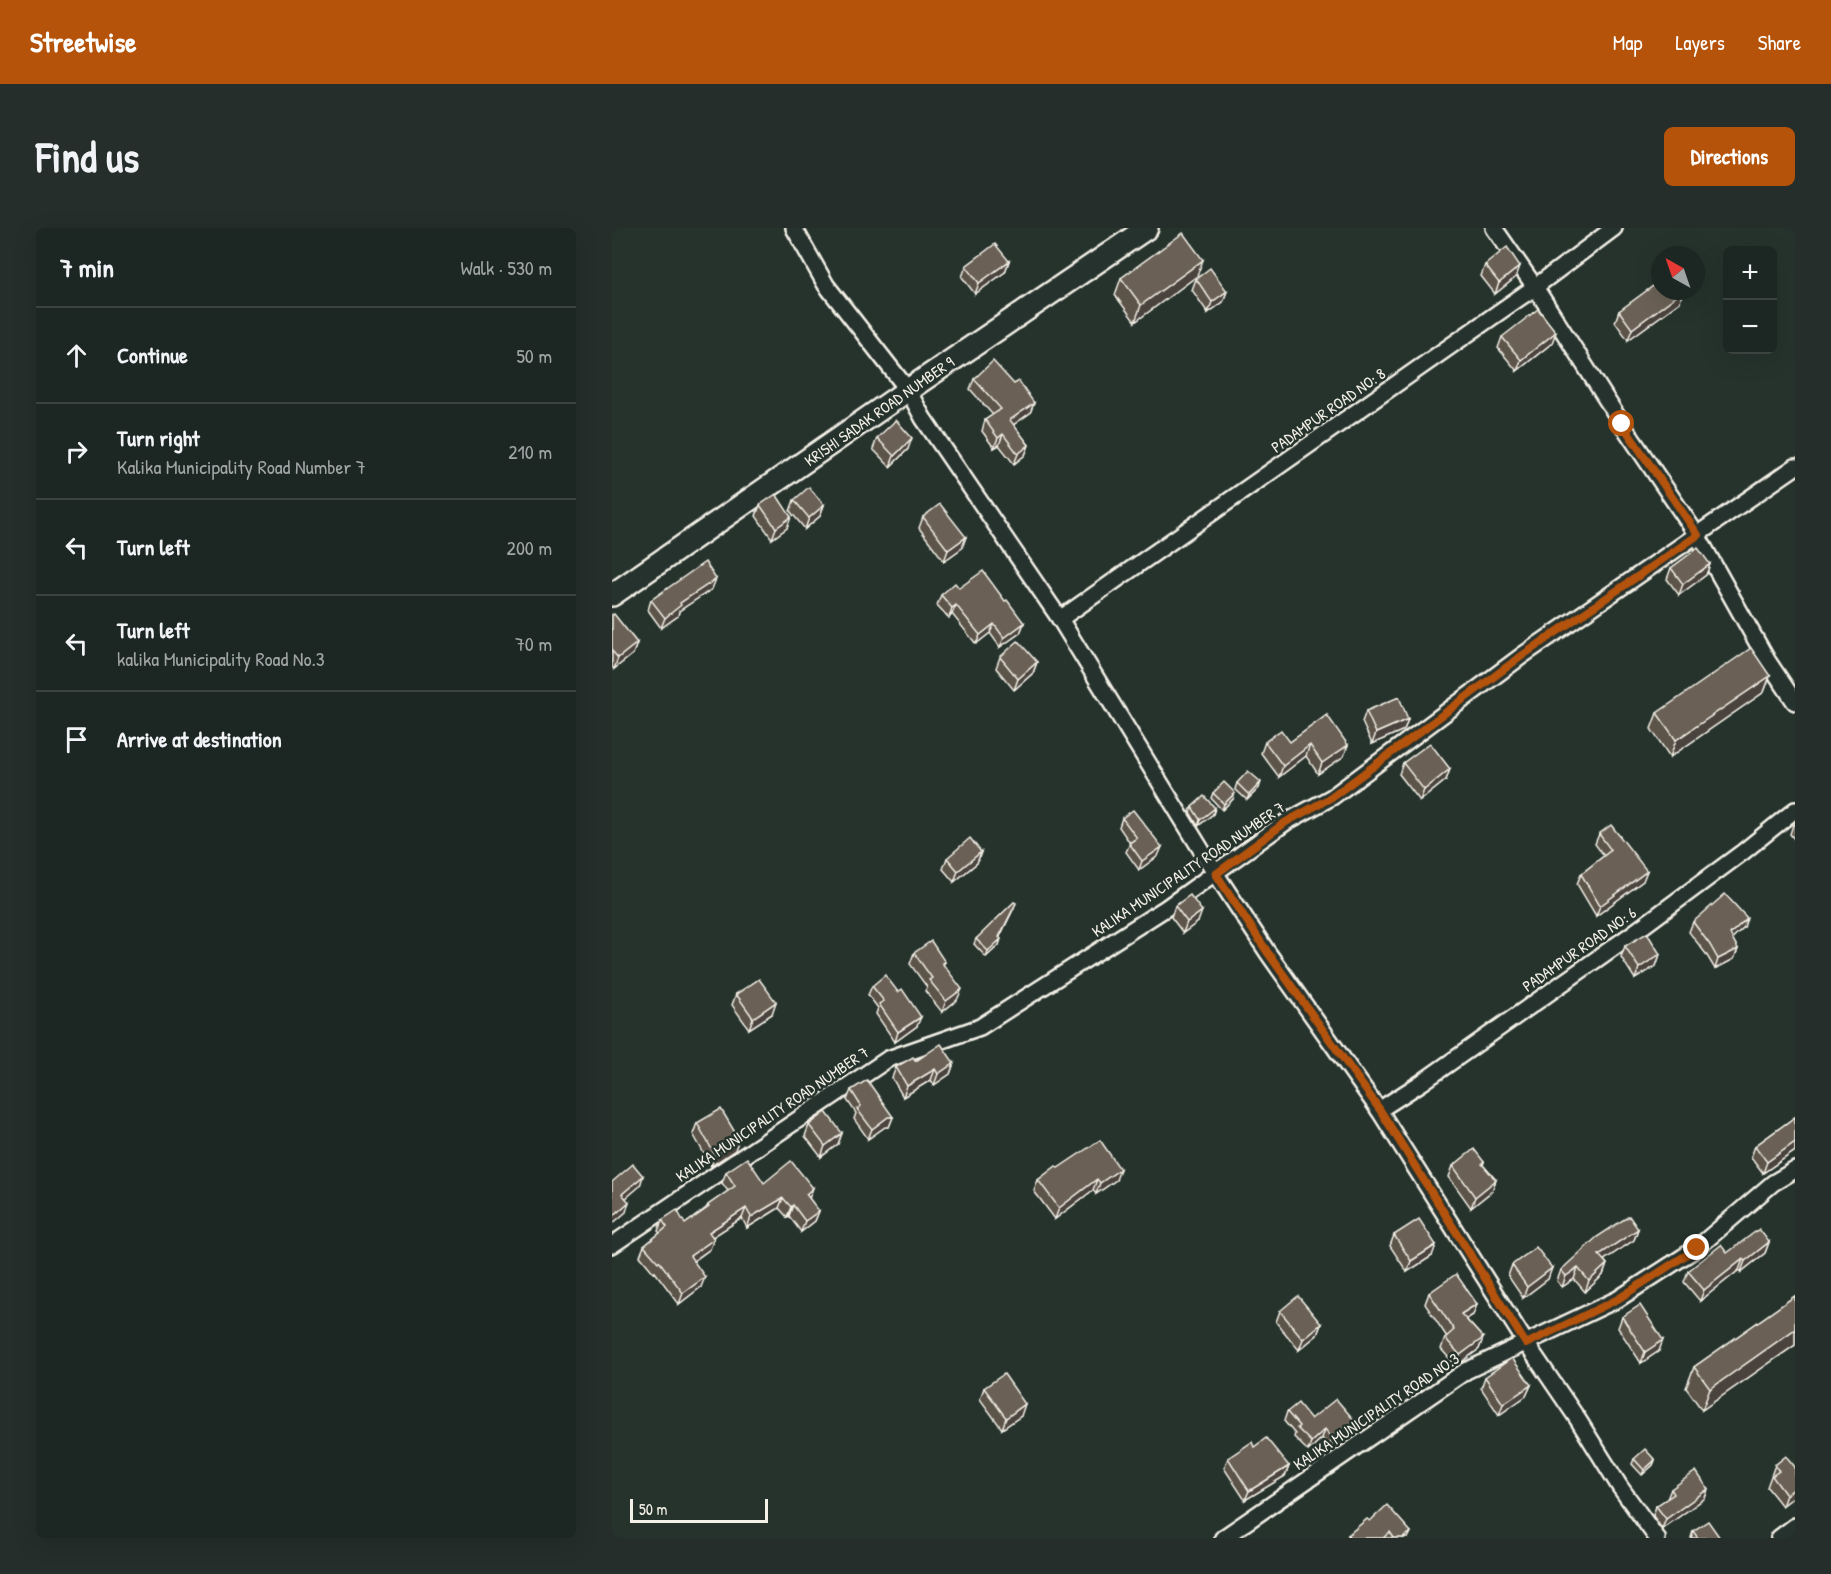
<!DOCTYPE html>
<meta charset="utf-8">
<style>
body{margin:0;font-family:"Patrick Hand",sans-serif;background:#252e2a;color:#f1f3f6}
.controls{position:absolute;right:18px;top:18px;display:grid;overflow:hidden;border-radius:9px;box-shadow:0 6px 24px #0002}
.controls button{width:54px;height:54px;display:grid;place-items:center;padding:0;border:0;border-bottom:2px solid #3a4340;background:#1c2622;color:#f1f3f6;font:30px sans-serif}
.compass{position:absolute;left:1039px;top:18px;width:54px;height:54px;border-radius:50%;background:#1c2622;box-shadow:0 6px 24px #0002;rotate:320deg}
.scale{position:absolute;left:18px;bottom:15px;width:138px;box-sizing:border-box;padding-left:6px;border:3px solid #f4f1e8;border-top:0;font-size:16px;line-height:21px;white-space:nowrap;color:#f4f1e8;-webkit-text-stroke:4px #26332d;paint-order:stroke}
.stop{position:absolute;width:18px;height:18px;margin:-14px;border:4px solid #b45309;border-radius:50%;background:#fff}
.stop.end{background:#b45309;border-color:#fff;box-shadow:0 2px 6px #0008}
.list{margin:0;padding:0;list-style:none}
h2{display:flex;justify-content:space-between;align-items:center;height:78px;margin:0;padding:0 24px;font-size:26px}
h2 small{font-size:20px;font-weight:400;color:#a0a5a5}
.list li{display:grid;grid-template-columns:39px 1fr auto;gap:18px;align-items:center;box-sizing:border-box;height:96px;padding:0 24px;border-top:2px solid #3a4340}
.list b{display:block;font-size:22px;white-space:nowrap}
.list p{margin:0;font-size:20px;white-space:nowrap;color:#a0a5a5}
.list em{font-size:20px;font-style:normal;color:#a0a5a5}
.icon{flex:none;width:33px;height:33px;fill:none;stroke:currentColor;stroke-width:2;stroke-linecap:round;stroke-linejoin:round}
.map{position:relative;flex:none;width:1183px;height:1310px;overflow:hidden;border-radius:9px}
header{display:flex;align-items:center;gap:36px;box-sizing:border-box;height:84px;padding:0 30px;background:#b45309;color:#fff}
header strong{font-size:28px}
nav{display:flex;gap:33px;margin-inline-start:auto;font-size:21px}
.intro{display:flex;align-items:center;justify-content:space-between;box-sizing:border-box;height:144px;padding:0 36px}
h1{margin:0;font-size:42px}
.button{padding:15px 27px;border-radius:9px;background:#b45309;color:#fff;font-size:21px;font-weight:700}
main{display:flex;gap:36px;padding:0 36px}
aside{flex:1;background:#1c2622;border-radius:9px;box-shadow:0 6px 24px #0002}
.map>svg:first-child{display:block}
</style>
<header>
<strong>Streetwise</strong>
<nav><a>Map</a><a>Layers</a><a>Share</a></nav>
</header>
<div class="intro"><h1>Find us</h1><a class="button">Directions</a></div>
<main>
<aside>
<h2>7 min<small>Walk · 530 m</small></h2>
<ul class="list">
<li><svg class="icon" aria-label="ahead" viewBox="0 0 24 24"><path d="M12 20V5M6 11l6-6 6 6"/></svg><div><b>Continue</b></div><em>50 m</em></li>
<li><svg class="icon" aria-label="right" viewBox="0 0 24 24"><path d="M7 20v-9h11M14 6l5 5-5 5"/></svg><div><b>Turn right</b><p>Kalika Municipality Road Number 7</p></div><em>210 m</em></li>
<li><svg class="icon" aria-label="left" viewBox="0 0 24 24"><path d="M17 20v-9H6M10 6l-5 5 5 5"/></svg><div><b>Turn left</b></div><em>200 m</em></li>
<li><svg class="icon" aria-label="left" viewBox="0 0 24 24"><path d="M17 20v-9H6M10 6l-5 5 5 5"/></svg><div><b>Turn left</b><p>kalika Municipality Road No.3</p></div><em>70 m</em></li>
<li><svg class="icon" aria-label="arrive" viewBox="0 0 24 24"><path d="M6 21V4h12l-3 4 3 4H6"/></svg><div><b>Arrive at destination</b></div></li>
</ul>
</aside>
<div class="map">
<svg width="1183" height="1310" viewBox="0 0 1183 1310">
<rect width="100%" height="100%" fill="#26332d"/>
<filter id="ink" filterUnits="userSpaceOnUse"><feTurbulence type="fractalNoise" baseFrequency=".0167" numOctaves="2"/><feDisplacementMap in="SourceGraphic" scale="12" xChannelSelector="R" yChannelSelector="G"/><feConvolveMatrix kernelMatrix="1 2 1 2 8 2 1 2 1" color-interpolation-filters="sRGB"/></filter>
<g filter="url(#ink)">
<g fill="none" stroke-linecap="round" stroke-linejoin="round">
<g stroke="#f4f1e8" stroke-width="20">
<g id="street">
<polyline points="182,0 214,57 296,162 311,190 448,391 604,646 656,725 767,882 914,1115 965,1190 1008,1259 1045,1310"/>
<polyline points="882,0 923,59 1010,196 1085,307 1155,432 1183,474"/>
<polyline points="448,391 923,59 1002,0"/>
<polyline points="767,882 809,855 1016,709 1131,624 1183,582"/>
<polyline points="0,1017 276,831 368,799 554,680 674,594 720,569 911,427 1183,239"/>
<polyline points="611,1310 854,1143 1006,1071 1085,1020 1161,955 1183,942"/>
<polyline points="1167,1310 1183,1298"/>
</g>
</g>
<g stroke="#f4f1e8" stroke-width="26">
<polyline id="secondary" points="0,367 296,162 535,0"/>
</g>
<use href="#street" stroke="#26332d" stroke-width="15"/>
<use href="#secondary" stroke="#26332d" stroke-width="21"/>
</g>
<g fill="#5b5349" stroke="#f4f1e8" stroke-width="1.5">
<polygon points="397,33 393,44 363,66 350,49 354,38"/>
<polygon points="873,37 904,49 883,66 869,48"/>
<polygon points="585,48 523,94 503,67 509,50"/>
<polygon points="584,51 615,63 611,74 596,85 580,62"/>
<polygon points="1068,74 1016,112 1003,94 1007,83"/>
<polygon points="890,109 940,115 905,143 886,120"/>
<polygon points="362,151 402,156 422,175 418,185 401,197 417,217 413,227 402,236 387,217 382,220 370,203 373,192 381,187 358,161"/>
<polygon points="265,210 296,221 278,239 261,221"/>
<polygon points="182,272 212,277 208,288 193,301 178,283"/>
<polygon points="148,277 175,300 160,311 144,288"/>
<polygon points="311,289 350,320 332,333 307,300"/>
<polygon points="1098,336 1094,347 1067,367 1055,351 1059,340"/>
<polygon points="347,360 393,373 412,395 408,405 388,419 378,405 364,416 340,386 337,390 325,377 329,367"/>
<polygon points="100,361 67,383 66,388 49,400 36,382 39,372"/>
<polygon points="0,387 25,415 21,426 2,441 0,439"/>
<polygon points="388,429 425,434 421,445 402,462 384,440"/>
<polygon points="1158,448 1152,464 1058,529 1039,501 1045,485"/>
<polygon points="754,483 796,491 792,502 760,516 750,494"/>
<polygon points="715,487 732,528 706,546 694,528 667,549 649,525 653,514 678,514"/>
<polygon points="791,535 838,541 834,552 808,573 787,546"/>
<polygon points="625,555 647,560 635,572 623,561"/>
<polygon points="601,565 621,571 610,582 599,570"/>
<polygon points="580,579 603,580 601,586 586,598 578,584"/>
<polygon points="510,590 546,628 527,642 514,624 518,615 507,599"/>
<polygon points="1183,596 1183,612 1178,606 1181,597"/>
<polygon points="987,606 1031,653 984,688 965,656 969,646 992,628 983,616"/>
<polygon points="369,624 365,635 342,654 331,641 335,630"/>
<polygon points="563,678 586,694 571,705 559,689"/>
<polygon points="402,680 387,710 387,717 374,729 362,716 364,711"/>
<polygon points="1081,694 1132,699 1120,710 1126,721 1122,731 1103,741 1094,726 1077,704"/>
<polygon points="1013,718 1048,726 1044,738 1023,751 1009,729"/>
<polygon points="302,725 333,734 331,737 345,772 330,784 313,763 315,759 298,736"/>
<polygon points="260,758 286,764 305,798 283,814 264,786 266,780 256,767"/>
<polygon points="124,766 160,786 137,801 120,777"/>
<polygon points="304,833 342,835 338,846 322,857 319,852 291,869 280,850 284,839"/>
<polygon points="239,862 281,889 277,899 273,899 256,911 242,891 244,885 235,872"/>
<polygon points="1183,889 1183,923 1151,945 1139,929 1143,918"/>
<polygon points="85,895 123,922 99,938 81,906"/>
<polygon points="197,897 230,905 226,916 209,929 193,908"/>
<polygon points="872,934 871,937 884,952 880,963 859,980 837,949 841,938"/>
<polygon points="446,940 504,952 484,966 481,962 443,991 422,963 426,952"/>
<polygon points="114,944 152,955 197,971 207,983 203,993 189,1004 177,988 175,989 167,980 135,1000 130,990 100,1009 98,1021 82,1033 89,1059 67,1076 43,1044 42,1045 28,1028 32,1018 48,1005 46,1003 50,992 73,996 94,980 96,977 116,963 110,955"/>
<polygon points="1026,1001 1022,1012 992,1032 995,1036 991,1047 973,1064 962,1051 950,1059 945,1053 949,1042"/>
<polygon points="782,1007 820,1028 795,1044 778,1018"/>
<polygon points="1157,1014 1153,1025 1129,1044 1127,1042 1088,1073 1072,1054 1076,1043 1115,1025"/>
<polygon points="900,1037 936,1051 911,1070 896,1048"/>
<polygon points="817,1065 865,1076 861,1087 854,1091 871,1110 867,1121 844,1138 829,1121 833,1110 835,1109 813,1076"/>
<polygon points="1183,1068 1183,1117 1090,1182 1074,1160 1082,1139"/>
<polygon points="668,1083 709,1096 705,1107 687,1122 664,1094"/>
<polygon points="1010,1089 1047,1123 1029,1135 1006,1100"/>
<polygon points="873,1149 919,1157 914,1168 887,1187 869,1160"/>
<polygon points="372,1160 409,1188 390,1201 368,1171"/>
<polygon points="675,1184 699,1191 742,1192 738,1201 717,1219 710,1210 696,1223 682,1209 683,1206 672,1193"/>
<polygon points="642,1219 677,1238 673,1248 633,1272 612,1240 616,1230"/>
<polygon points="1022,1231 1043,1232 1041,1237 1030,1247 1020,1236"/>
<polygon points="1163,1237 1183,1268 1170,1278 1155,1259"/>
<polygon points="1059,1261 1096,1261 1093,1270 1050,1301 1041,1288 1044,1278 1055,1271"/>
<polygon points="758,1293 799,1304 796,1310 735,1310 736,1307"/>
<polygon points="1081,1303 1108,1310 1079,1310"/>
</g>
<g fill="#4a433c" stroke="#f4f1e8" stroke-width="1.5">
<polygon points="591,32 585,48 523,94 529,77"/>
<polygon points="397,33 393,44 363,66 367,55"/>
<polygon points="908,38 904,49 883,66 887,55"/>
<polygon points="615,63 611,74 596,85 600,74"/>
<polygon points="1071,63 1068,74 1016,112 1020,101"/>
<polygon points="944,104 940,115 905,143 909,132"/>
<polygon points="422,175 418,185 394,202 398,192"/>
<polygon points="391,206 387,217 382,220 386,210"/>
<polygon points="300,210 296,221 278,239 282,228"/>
<polygon points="417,217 413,227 402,236 406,226"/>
<polygon points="212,277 208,288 193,301 197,290"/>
<polygon points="179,289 175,300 160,311 164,300"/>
<polygon points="354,309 350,320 332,333 336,322"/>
<polygon points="1098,336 1094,347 1067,367 1071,356"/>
<polygon points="104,351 100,361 67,383 66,388 49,400 53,390 68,375"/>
<polygon points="344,377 340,386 337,390 340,380"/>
<polygon points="412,395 408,405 388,419 392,410"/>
<polygon points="382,396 378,405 364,416 368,407"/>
<polygon points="25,415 21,426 2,441 6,430"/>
<polygon points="425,434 421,445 402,462 406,451"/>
<polygon points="1158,448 1152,464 1058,529 1064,512"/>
<polygon points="796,491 792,502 760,516 764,505"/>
<polygon points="698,517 694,528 667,549 671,538"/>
<polygon points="736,517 732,528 706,546 710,535"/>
<polygon points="838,541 834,552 808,573 812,562"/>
<polygon points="649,554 647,560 635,572 637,567"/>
<polygon points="623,565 621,571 610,582 612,576"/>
<polygon points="603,580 601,586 586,598 588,592"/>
<polygon points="550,619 546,628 527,642 530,633"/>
<polygon points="369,624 365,635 342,654 346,643"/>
<polygon points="1035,643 1031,653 984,688 988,678"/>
<polygon points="404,675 385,715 389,711 387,717 374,729 376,723 387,709"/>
<polygon points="590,683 586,694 571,705 575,694"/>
<polygon points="1135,690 1132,699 1114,716 1118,706"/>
<polygon points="1126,721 1122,731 1103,741 1106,731"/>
<polygon points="1048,726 1044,738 1023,751 1027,740"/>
<polygon points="350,761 345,772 330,784 334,773"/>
<polygon points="164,774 160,786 137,801 141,790"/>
<polygon points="309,789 305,798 283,814 286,804"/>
<polygon points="342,835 338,846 322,857 326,846"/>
<polygon points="323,841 319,852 291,869 295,858"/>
<polygon points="276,889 281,889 277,899 273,899 256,911 260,901"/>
<polygon points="230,905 226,916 209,929 213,918"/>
<polygon points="127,911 123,922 99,938 103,927"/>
<polygon points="1183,914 1183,923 1151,945 1155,934"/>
<polygon points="508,941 504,952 484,966 488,955"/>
<polygon points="31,948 28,958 7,976 10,966"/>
<polygon points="485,951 481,962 443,991 447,980"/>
<polygon points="884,952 880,963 859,980 863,969"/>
<polygon points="201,960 197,971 194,966"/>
<polygon points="171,970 167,980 135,1000 139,989"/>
<polygon points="17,974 14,984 0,996 0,989"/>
<polygon points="181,977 177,988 175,989 179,979"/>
<polygon points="134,980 130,990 93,1014 97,1004"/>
<polygon points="207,983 203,993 189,1004 193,993"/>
<polygon points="1026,1001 1022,1012 983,1038 987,1027"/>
<polygon points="102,1011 98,1021 74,1038 78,1028"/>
<polygon points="1157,1014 1153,1025 1129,1044 1133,1033"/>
<polygon points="824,1017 820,1028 795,1044 799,1033"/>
<polygon points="1131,1031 1127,1042 1088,1073 1092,1062"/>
<polygon points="995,1036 991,1047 973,1064 977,1053"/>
<polygon points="940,1040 936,1051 911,1070 915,1059"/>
<polygon points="966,1040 962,1051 950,1059 954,1048"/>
<polygon points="93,1049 89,1059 67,1076 71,1065"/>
<polygon points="865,1076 861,1087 845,1097 849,1086"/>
<polygon points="709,1096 705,1107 687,1122 691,1111"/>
<polygon points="1183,1101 1183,1117 1090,1182 1098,1161"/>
<polygon points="871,1110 867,1121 844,1138 848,1127"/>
<polygon points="1051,1112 1047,1123 1029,1135 1033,1124"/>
<polygon points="919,1157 914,1168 887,1187 891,1176"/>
<polygon points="413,1176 409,1188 390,1201 394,1190"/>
<polygon points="742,1192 738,1201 717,1219 720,1210"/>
<polygon points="713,1201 710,1210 696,1223 699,1214"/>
<polygon points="1043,1232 1041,1237 1030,1247 1032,1242"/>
<polygon points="677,1238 673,1248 633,1272 637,1263"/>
<polygon points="1183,1260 1183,1268 1170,1278 1174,1267"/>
<polygon points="1096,1261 1093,1270 1050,1301 1054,1291"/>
<polygon points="799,1304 796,1310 791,1310"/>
</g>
<g fill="#6a6055" stroke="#f4f1e8" stroke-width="1.5">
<polygon points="571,5 591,32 529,77 509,50"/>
<polygon points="383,16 397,33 367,55 354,38"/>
<polygon points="895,19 908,38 887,55 873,37"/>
<polygon points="598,40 615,63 600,74 584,51"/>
<polygon points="1048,53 1048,63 1071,63 1020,101 1007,83"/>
<polygon points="926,81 944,104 909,132 890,109"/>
<polygon points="381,133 402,156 407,153 422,175 398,192 417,217 406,226 391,206 386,210 373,192 389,181 362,151"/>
<polygon points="284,192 300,210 282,228 265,210"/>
<polygon points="197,259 212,277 197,290 182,272"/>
<polygon points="164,266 179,289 164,300 148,277"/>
<polygon points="328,276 354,309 336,322 311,289"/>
<polygon points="1086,320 1098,336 1071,356 1059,340"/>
<polygon points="93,334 104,351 68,375 69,377 53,390 39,372"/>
<polygon points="371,343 393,373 395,372 412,395 392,410 382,396 368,407 344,377 340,380 329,367 343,355 347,360"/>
<polygon points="2,386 25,415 6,430 0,423 0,387"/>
<polygon points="406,413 425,434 406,451 388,429"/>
<polygon points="1139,420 1158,448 1064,512 1045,485"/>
<polygon points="787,469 796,491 764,505 754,483"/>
<polygon points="715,487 736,517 710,535 698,517 671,538 653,514 669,502 678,514"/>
<polygon points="818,515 838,541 812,562 791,535"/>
<polygon points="636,543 649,554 637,567 625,555"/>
<polygon points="612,554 623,565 612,576 601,565"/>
<polygon points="592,568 603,580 588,592 580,579"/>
<polygon points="521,582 550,619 530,633 517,615 525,610 510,590"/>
<polygon points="999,597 1035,643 988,678 969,646 999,622 987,606"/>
<polygon points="358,610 369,624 346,643 335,630"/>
<polygon points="1113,666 1135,690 1118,706 1126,721 1106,731 1098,717 1081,694"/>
<polygon points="578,667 590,683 575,694 563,678"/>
<polygon points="402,674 404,675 387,709 389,711 376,723 364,711"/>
<polygon points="1035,705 1048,726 1027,740 1013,718"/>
<polygon points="319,713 333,734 330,735 350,761 334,773 317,752 320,750 302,725"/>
<polygon points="273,747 286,764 290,761 309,789 286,804 267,776 272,773 260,758"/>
<polygon points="147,751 164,774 141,790 124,766"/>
<polygon points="329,816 342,835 326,846 323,841 295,858 284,839 301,829 304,833"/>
<polygon points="255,852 281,889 276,889 260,901 245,881 249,878 239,862"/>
<polygon points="109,881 127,911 103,927 85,895"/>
<polygon points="214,884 230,905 213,918 197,897"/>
<polygon points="1183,889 1183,914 1155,934 1143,918"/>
<polygon points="488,912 508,941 488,955 485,951 447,980 426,952 444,938 446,940"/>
<polygon points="862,921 872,934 870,936 884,952 863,969 841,938"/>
<polygon points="135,930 152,955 179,933 201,960 194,966 207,983 193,993 181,977 179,979 171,970 139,989 134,980 97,1004 102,1011 78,1028 93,1049 71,1065 47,1033 46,1034 32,1018 55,999 50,992 65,982 73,996 97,979 96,977 123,958 114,944"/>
<polygon points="21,936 31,948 10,966 17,974 0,989 0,954"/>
<polygon points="1017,988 1026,1001 987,1027 995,1036 977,1053 966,1040 954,1048 949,1042 985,1009"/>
<polygon points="807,991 824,1017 799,1033 782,1007"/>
<polygon points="1147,1001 1157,1014 1133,1033 1131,1031 1092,1062 1076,1043 1109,1017 1115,1025"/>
<polygon points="924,1019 940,1040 915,1059 900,1037"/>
<polygon points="844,1046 865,1076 849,1086 871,1110 848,1127 833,1110 842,1102 817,1065"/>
<polygon points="686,1068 709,1096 691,1111 668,1083"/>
<polygon points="1183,1068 1183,1101 1098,1161 1082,1139"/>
<polygon points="1028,1077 1051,1112 1033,1124 1010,1089"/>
<polygon points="900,1130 919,1157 891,1176 873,1149"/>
<polygon points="392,1146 413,1176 394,1190 372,1160"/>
<polygon points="724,1171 742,1192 720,1210 713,1201 699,1214 685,1200 687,1198 675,1184 686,1175 699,1191"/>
<polygon points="654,1210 677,1238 637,1263 616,1230 640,1214 642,1219"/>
<polygon points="1033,1221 1043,1232 1032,1242 1022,1231"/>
<polygon points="1174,1228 1183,1239 1183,1260 1174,1267 1160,1248 1167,1243 1163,1237"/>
<polygon points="1084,1243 1096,1261 1054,1291 1044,1278 1062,1266 1059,1261"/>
<polygon points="775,1277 799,1304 791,1310 782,1310 778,1304 771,1310 738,1310 736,1307 755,1291 758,1293"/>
<polygon points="1096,1293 1108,1310 1086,1310 1081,1303"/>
</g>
</g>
<g fill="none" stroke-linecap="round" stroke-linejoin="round" filter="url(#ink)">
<polyline stroke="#b45309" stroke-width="8" points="1010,196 1086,307 911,427 720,569 674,594 604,646 656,725 768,882 914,1116 1006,1071 1085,1020"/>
</g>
<g text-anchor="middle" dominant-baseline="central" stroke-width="5" stroke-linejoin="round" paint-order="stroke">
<g font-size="16" fill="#f4f1e8" stroke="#26332d">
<text transform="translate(716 182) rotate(-35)">PADAMPUR ROAD NO: 8</text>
<text transform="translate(267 183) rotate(-35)">KRISHI SADAK ROAD NUMBER 9</text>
<text transform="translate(576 641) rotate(-34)">KALIKA MUNICIPALITY ROAD NUMBER 7</text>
<text transform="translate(967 721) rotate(-35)">PADAMPUR ROAD NO: 6</text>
<text transform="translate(160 886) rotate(-34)">KALIKA MUNICIPALITY ROAD NUMBER 7</text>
<text transform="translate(764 1183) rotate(-34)">KALIKA MUNICIPALITY ROAD NO.3</text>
</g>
</g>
</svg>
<div class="controls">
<button>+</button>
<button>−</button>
</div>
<svg class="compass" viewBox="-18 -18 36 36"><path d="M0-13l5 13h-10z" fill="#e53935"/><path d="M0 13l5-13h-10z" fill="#a0a5a5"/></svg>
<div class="scale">50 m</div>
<div class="stop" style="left:1010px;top:196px"></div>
<div class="stop end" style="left:1085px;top:1020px"></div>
</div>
</main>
